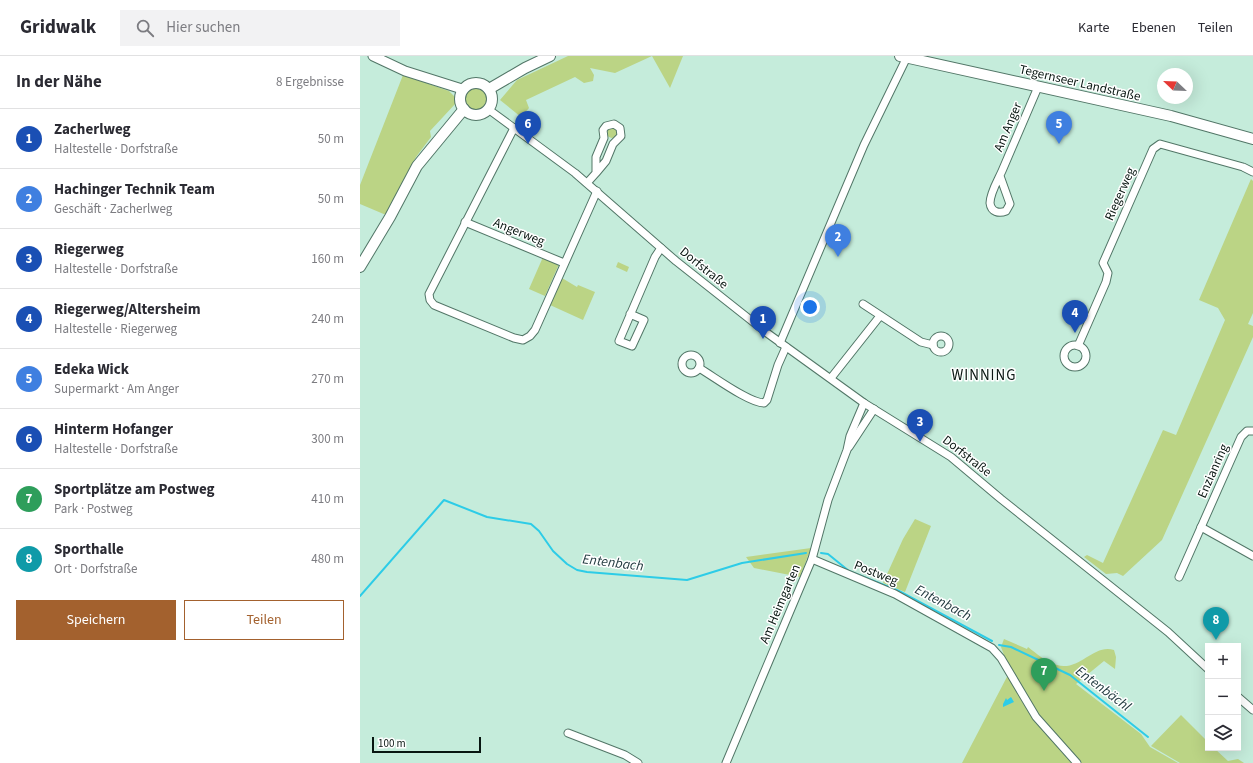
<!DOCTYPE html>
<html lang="de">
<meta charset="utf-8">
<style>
body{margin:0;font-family:"Source Sans 3",sans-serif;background:#f2f2f3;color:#2b2b33}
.controls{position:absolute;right:12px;bottom:12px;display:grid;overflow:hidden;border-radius:0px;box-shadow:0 4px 16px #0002}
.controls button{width:36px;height:36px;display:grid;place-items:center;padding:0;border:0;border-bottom:1px solid #e1e1e2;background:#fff;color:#2b2b33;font:20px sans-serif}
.compass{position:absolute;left:797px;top:12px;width:36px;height:36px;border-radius:50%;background:#fff;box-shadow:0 4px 16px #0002;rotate:293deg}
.scale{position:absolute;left:12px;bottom:10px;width:109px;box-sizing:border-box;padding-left:4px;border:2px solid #081611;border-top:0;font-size:11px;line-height:14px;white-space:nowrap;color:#081611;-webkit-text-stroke:3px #fff;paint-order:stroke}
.you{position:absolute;left:450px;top:251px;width:14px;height:14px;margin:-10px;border:3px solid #fff;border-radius:50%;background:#1a73e8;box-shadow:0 0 0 6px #1a73e833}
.badge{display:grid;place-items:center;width:26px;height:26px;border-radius:50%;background:#a3612e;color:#fff;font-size:13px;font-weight:700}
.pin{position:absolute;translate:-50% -33px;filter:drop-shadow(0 1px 2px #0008)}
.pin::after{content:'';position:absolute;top:21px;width:14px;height:12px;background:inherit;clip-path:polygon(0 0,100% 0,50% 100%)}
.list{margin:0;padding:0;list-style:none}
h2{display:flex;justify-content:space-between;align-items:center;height:52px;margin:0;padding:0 16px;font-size:17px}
h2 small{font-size:13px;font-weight:400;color:#7c7c81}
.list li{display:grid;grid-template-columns:26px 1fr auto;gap:12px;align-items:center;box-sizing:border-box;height:60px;padding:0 16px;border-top:1px solid #e1e1e2}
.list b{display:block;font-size:15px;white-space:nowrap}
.list p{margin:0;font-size:13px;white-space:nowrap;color:#7c7c81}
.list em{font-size:13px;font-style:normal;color:#7c7c81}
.actions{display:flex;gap:8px;padding:12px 16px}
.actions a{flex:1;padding:9px 0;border:1px solid #a3612e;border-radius:0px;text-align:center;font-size:14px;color:#a3612e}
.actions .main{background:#a3612e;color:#fff}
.icon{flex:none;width:22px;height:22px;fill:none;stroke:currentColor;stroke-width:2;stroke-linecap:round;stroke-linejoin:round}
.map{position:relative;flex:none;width:893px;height:707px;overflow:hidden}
header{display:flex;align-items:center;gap:24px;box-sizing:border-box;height:56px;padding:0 20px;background:#fff;border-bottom:1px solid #e1e1e2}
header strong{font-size:19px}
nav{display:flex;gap:22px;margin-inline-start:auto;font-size:14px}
.search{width:280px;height:36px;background:#f2f2f3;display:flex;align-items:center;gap:10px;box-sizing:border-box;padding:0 14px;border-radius:0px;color:#7c7c81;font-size:15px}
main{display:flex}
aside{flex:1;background:#fff}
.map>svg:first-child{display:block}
</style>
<header>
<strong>Gridwalk</strong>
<div class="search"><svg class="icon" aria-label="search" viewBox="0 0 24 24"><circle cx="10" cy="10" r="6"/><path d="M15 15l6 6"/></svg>Hier suchen</div>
<nav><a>Karte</a><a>Ebenen</a><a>Teilen</a></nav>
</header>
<main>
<aside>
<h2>In der Nähe<small>8 Ergebnisse</small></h2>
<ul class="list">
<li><span class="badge" style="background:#1a4fb4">1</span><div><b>Zacherlweg</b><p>Haltestelle · Dorfstraße</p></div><em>50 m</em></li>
<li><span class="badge" style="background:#3f7fe0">2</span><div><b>Hachinger Technik Team</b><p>Geschäft · Zacherlweg</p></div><em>50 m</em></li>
<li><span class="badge" style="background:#1a4fb4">3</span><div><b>Riegerweg</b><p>Haltestelle · Dorfstraße</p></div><em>160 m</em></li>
<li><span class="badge" style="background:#1a4fb4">4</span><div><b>Riegerweg/Altersheim</b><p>Haltestelle · Riegerweg</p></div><em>240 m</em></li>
<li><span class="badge" style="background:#3f7fe0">5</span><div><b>Edeka Wick</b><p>Supermarkt · Am Anger</p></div><em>270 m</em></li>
<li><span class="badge" style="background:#1a4fb4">6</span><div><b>Hinterm Hofanger</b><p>Haltestelle · Dorfstraße</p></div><em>300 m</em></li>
<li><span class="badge" style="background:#2e9e5b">7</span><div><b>Sportplätze am Postweg</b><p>Park · Postweg</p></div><em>410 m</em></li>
<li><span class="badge" style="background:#0f9aa8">8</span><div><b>Sporthalle</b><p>Ort · Dorfstraße</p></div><em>480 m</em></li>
</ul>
<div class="actions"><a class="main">Speichern</a><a>Teilen</a></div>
</aside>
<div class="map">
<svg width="893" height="707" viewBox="0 0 893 707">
<rect width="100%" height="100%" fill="#c5ecdb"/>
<g fill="#bbd485">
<polygon points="208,0 323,0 310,32 292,0 255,17 230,12 234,19 233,25 224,27 215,21 166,44 169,52 161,61 140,44 157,24"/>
<polygon points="43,19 89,35 95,41 96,47 70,75 71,81 56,101 26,159 0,148 0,129"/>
<circle cx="116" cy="42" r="12"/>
<circle cx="252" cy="77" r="5"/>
<polygon points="891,123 893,125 893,257 888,268 893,270 893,281 802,484 763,520 757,517 746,518 724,501 727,499 743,507 803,374 816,379 865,264 858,252 839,244"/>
<polygon points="183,201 199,208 185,240 169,233"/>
<polygon points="258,206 269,211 267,216 256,211"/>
<polygon points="202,222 217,231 218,229 235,236 223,264 190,249"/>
<polygon points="555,463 571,470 545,536 523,527 543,483"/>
<polygon points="451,492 440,521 394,512 386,501"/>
<path d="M644,583L667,593L668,591C677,598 686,606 697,609C719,616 734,587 754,594L756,601L755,613L744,605L716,628L781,678L790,691L818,707H602L650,615L641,591Z"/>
<polygon points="821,659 848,686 848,692 854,692 868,705 878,703 884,707 820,707 791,690"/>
</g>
<polygon fill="#2dcce7" points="651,641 654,646 643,651 643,648 646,642 647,644"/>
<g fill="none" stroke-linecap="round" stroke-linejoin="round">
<g stroke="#2dcce7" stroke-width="2">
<polyline points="461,497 468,498 489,515 539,535 632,585"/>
<polyline points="0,540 84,444 127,461 171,468 179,475 193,495 207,508 217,514 227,516 327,524 382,507 446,497"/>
<polyline points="639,589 651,591 710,619 788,681"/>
</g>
<g stroke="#527667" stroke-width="9">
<g id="minor">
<polyline points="128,53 215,117 316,205 407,277 504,347 591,401 641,443 808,576 848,613"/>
<polyline points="154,72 69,238 70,244 74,249 154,282 163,284 170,280 175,274 237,135"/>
<path d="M640,120L650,148L646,155C639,158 631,156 630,147C630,137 638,124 642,115C654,87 666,59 678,31"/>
<polyline points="227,127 236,117 236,101 244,82 243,74 246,70 254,68 260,72 261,80 253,88 246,105 236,117"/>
<polyline points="105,166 204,207"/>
<polyline points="503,248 561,286 573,289"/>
<polyline points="270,258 284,264 272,290 259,285 295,201 301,192"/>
<circle cx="581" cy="288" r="8"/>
<polyline points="420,287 504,89 547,1"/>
<circle cx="715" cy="300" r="11"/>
<polyline points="718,290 746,226 748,217 743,207 793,93 800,88 883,111 893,116"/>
<circle cx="331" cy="308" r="9"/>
<path d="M339,312C353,320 389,347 404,347L407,344L418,309L426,291"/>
<polyline points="471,322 520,260"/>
<polyline points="489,391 514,353"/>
<polyline points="841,471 893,500"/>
<polyline points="452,503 535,538 632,592 641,602 676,661 717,707"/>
<polyline points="819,521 881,381 887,375 893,375"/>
<polyline points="878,641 893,654"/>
<polyline points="208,677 265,699 278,707"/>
<polyline points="366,707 452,503 468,444 487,394 490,380 504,347"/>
</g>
</g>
<g stroke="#527667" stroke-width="11">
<polyline id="tertiary" points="13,0 45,15 102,33"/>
</g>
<g stroke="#527667" stroke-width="12">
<g id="secondary">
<polyline points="540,0 811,60 893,83"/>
<circle cx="116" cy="43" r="16"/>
<polyline points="129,33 165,12 190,0"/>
<polyline points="0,211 30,161 57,110 104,53"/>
</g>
</g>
<use href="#minor" stroke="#fff" stroke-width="7"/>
<use href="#tertiary" stroke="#fff" stroke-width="9"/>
<use href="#secondary" stroke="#fff" stroke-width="10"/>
</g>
<g text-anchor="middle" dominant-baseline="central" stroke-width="3" stroke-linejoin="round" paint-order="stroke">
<g font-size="13" fill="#081611" stroke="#fff">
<text transform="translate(720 27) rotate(13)">Tegernseer Landstraße</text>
<text transform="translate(648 71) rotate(-67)">Am Anger</text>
<text transform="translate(760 138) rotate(-66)">Riegerweg</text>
<text transform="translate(159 176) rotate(22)">Angerweg</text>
<text transform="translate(344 212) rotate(39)">Dorfstraße</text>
<text transform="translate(607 400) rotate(38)">Dorfstraße</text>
<text transform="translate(853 415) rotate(-66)">Enzianring</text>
<text transform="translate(516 517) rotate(22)">Postweg</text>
<text transform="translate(420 548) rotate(-67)">Am Heimgarten</text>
</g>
<g font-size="14" font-style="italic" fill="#233b40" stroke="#fff">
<text transform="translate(253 507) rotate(7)">Entenbach</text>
<text transform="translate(583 547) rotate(28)">Entenbach</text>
<text transform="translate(743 633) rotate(37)">Entenbächl</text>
</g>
<g font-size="15" letter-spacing="1" fill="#081611" stroke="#fff">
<text x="624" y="319">WINNING</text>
</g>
</g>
</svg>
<div class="controls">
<button>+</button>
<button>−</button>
<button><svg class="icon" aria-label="layers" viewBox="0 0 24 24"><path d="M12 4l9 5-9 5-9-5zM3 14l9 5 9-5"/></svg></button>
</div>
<svg class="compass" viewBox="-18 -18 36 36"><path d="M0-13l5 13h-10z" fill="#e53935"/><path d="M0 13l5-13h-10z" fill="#7c7c81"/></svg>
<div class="scale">100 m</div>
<div class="you"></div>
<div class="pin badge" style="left:403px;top:283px;background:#1a4fb4">1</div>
<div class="pin badge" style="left:478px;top:201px;background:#3f7fe0">2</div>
<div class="pin badge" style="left:560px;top:386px;background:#1a4fb4">3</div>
<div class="pin badge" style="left:715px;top:277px;background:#1a4fb4">4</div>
<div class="pin badge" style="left:699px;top:88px;background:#3f7fe0">5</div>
<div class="pin badge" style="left:168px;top:88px;background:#1a4fb4">6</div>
<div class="pin badge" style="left:684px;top:635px;background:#2e9e5b">7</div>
<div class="pin badge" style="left:856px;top:584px;background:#0f9aa8">8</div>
</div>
</main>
